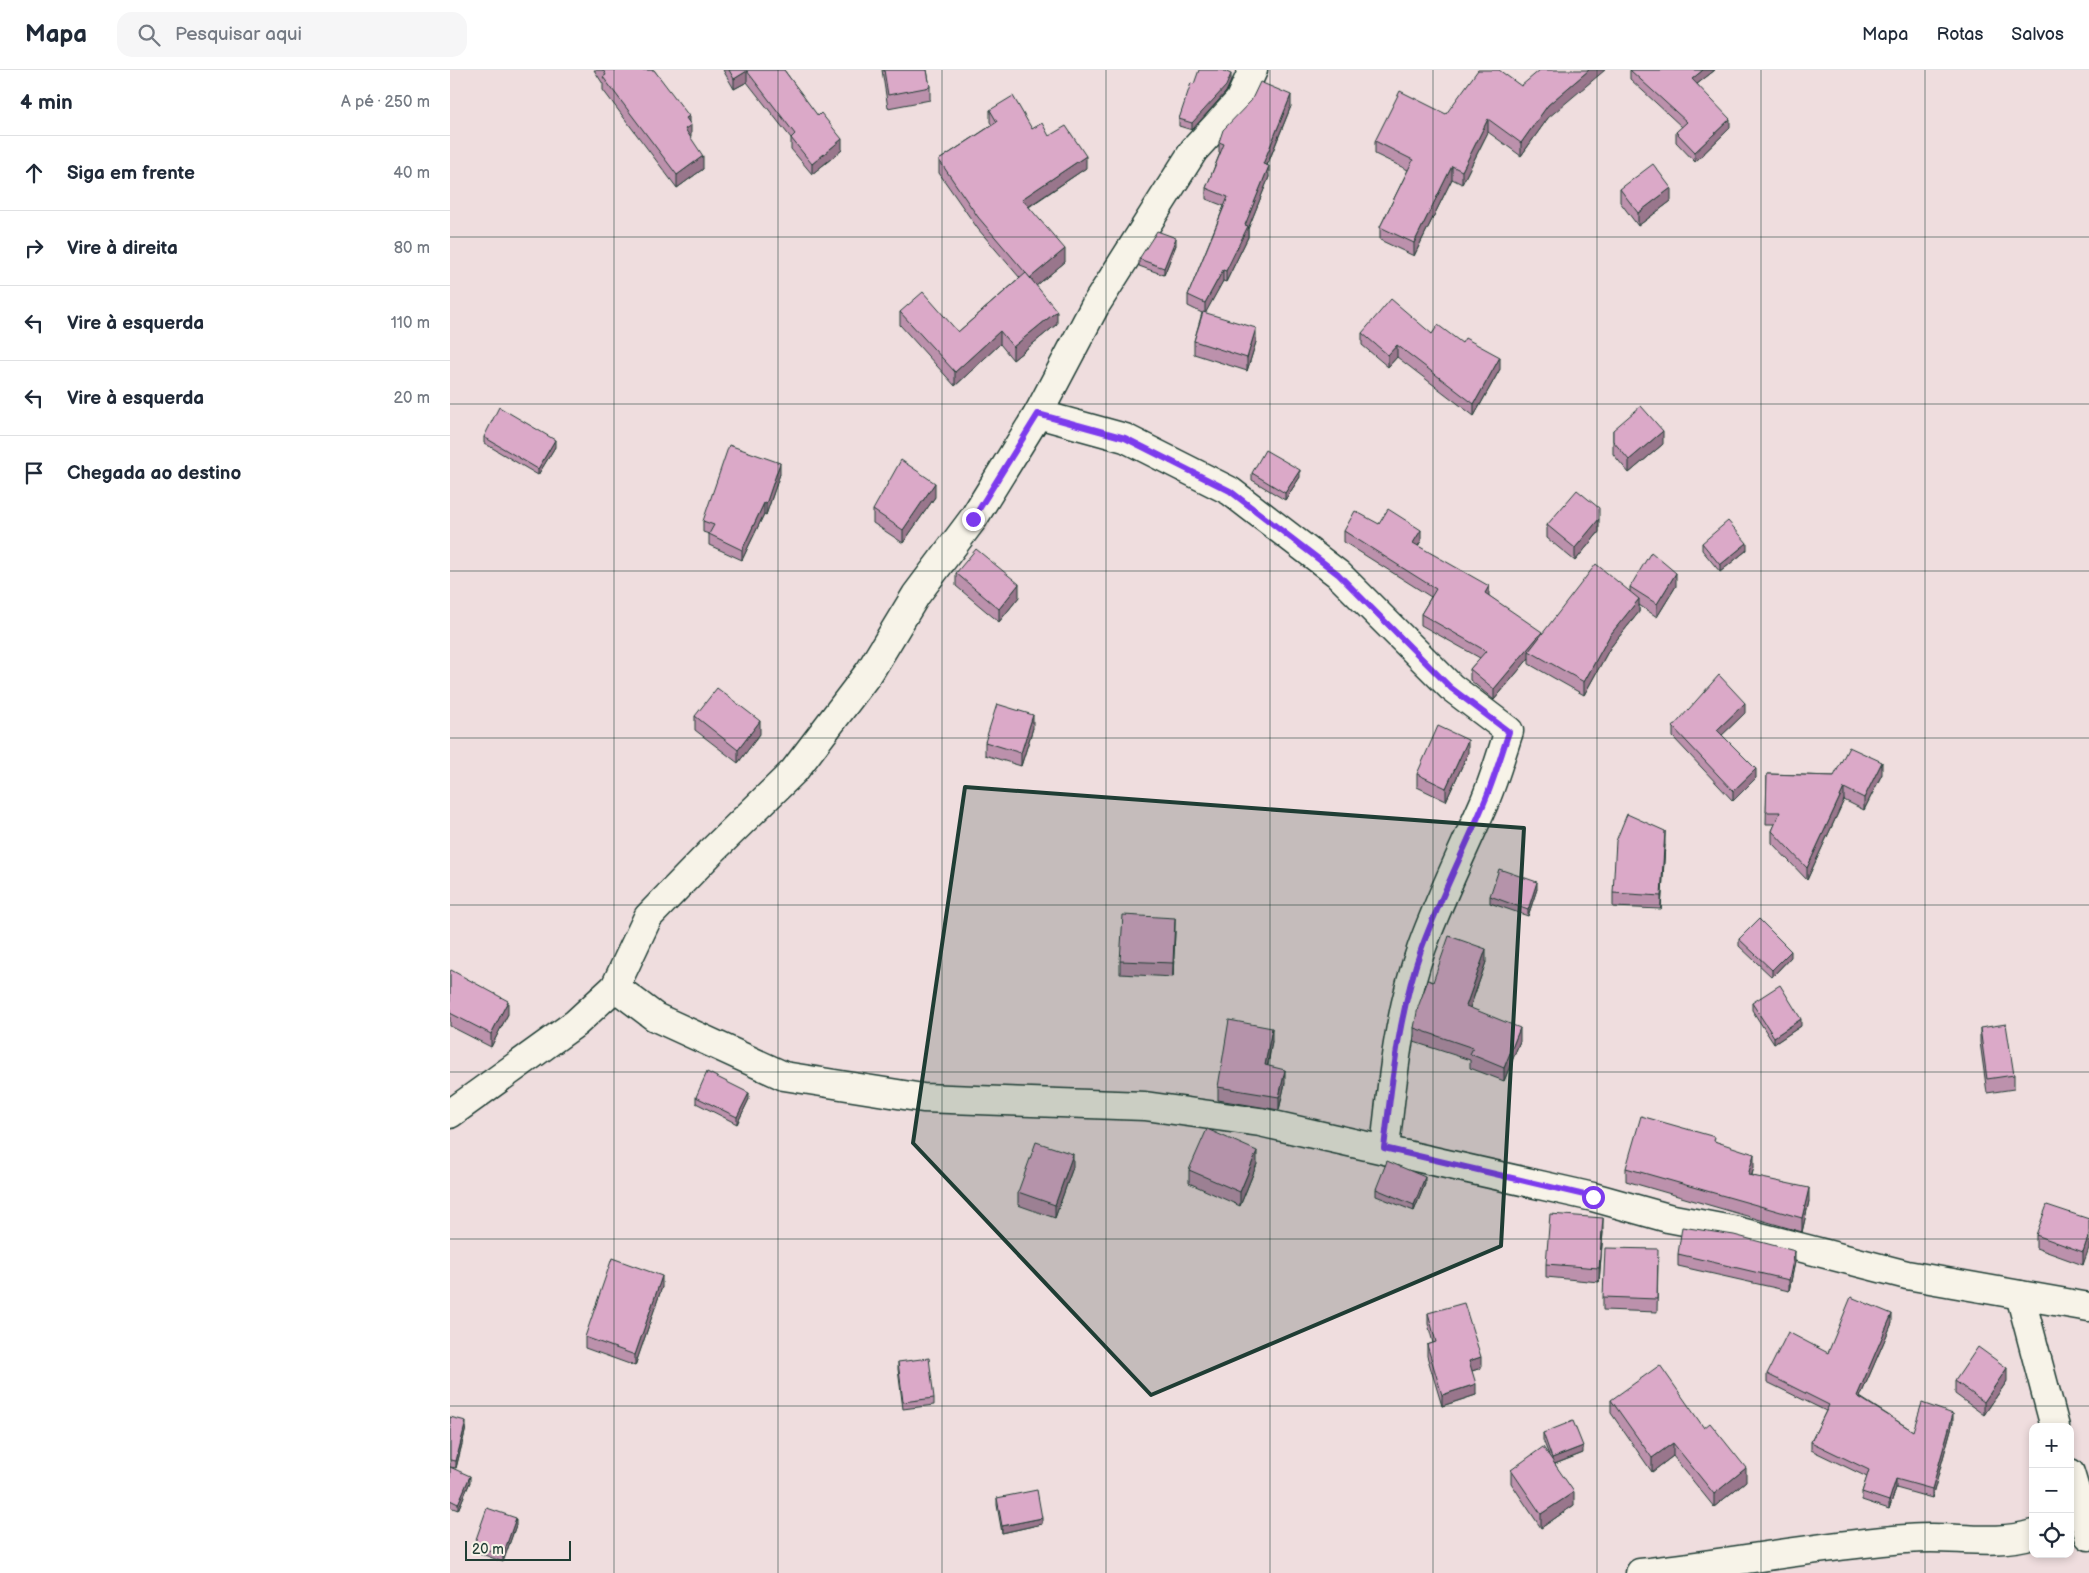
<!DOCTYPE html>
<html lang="pt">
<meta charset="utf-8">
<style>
body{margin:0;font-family:"Balsamiq Sans",sans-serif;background:#f6f6f7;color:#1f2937}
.controls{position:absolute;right:15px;bottom:15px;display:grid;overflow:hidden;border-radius:10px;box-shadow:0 2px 8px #0003}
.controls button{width:45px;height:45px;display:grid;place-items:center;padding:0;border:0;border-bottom:1px solid #e0e1e3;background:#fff;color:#1f2937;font:25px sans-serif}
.scale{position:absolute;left:15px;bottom:12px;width:106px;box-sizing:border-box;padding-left:5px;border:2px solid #1f3d34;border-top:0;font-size:14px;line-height:18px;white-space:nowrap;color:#1f3d34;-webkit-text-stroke:4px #f7f3e8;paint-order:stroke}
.stop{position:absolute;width:15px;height:15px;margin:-11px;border:4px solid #7c3aed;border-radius:50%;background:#fff}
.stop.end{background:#7c3aed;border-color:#fff;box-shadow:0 1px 5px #0008}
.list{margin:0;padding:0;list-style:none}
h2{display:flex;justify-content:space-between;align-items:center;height:65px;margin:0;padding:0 20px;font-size:21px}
h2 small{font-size:16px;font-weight:400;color:#747a83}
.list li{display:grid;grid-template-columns:32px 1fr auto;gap:15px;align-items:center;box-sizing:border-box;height:75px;padding:0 20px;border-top:1px solid #e0e1e3}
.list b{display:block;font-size:19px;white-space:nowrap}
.list em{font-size:16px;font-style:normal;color:#747a83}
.icon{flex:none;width:28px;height:28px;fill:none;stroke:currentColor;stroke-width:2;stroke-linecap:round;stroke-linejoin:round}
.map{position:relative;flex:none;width:1639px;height:1503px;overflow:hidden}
header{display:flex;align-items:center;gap:30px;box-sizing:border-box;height:70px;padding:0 25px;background:#fff;border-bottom:1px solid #e0e1e3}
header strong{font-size:24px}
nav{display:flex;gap:28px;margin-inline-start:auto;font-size:18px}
.search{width:350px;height:45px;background:#f6f6f7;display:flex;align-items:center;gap:12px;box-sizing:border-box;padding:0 18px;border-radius:15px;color:#747a83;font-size:19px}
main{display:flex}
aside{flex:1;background:#fff}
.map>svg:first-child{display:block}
</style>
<header>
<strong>Mapa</strong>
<div class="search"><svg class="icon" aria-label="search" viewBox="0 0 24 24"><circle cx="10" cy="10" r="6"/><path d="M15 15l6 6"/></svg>Pesquisar aqui</div>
<nav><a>Mapa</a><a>Rotas</a><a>Salvos</a></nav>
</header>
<main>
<aside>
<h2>4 min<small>A pé · 250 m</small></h2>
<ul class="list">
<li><svg class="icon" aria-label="ahead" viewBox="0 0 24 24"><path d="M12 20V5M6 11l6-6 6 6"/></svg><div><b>Siga em frente</b></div><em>40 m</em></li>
<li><svg class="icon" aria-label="right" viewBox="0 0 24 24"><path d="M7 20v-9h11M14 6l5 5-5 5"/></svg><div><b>Vire à direita</b></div><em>80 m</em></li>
<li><svg class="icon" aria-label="left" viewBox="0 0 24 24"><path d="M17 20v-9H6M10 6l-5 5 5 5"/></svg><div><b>Vire à esquerda</b></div><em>110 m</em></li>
<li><svg class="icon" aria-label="left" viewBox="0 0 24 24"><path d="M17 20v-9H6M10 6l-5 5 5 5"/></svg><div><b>Vire à esquerda</b></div><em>20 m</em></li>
<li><svg class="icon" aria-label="arrive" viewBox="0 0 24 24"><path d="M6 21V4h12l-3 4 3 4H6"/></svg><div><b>Chegada ao destino</b></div></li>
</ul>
</aside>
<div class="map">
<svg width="1639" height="1503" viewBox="0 0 1639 1503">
<rect width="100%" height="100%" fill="#efddde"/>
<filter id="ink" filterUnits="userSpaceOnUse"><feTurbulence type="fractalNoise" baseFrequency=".02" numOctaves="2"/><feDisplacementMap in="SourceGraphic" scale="10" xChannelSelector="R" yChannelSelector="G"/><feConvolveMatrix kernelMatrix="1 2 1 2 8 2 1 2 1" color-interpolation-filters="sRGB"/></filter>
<g filter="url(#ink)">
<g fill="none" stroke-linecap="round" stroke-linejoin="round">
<g stroke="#1f3d34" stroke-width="31">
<g id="minor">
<path d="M588,344L675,368L780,421L888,504L1001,617L1059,661C1051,685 1044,710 1034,733C1013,781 990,828 972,877C949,941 942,1011 935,1079"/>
<polyline points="165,917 205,947 334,1006 473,1028 695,1036 810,1052 1143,1127 1218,1148 1287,1161 1457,1205 1639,1237"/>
<polyline points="0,1044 126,953 165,917 198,847 262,781 344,701 420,601 466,525 523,449 588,344 645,236 744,80 789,31 803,0"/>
<polyline points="1570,1225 1605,1357"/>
<polyline points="1620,1403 1639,1466"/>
<path d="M1190,1503C1268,1495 1345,1480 1424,1472C1442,1470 1462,1468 1481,1468C1515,1468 1550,1474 1583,1464"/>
</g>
</g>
<use href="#minor" stroke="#f7f3e8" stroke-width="28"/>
</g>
<g fill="#bc91ac" stroke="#1f3d34">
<polygon points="144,0 204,0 239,53 240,68 253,99 227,118 153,20 153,14"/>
<polygon points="273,0 334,0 392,80 362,104 341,79 341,68 297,12 284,19"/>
<polygon points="432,0 477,0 480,17 480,30 438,38"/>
<polygon points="1180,0 1265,0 1247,14 1280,58 1245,92 1226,72 1226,62 1232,57 1180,9"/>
<polygon points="781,11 776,22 742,60 729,56 729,49 744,14"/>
<polygon points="841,36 817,96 819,107 798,159 798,167 776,212 773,211 755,243 806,272 797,301 744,284 744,271 752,243 738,236 738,225 774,136 756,129 756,118 770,83 769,83 769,72"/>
<polygon points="540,40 599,66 636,98 579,137 615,192 586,216 607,254 563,290 550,274 505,316 450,255 450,242 508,262 570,208 528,159 489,103 489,90 542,55 540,52"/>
<polygon points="996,44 1098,48 1071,86 1038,62 1012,114 1002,109 964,186 930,170 930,157 958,100 925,84 925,71"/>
<polygon points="1170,119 1221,131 1188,156 1170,132"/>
<polygon points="726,175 714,205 689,196 689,189"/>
<polygon points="912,263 982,264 1012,273 1050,299 1024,346 947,287 938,297 912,275"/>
<polygon points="1163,360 1213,374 1179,403 1163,384"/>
<polygon points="34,367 105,377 88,405 34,373"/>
<polygon points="802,403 850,407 835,430 802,410"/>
<polygon points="330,404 316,445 314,444 292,490 259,475 259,464 253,462 253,451"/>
<polygon points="485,427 453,473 423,453 423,440"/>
<polygon points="929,454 971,471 968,476 1039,526 1092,564 1180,522 1180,517 1226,516 1207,547 1189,535 1189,542 1160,578 1134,625 1079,594 1079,588 1044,630 1020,610 1020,599 1030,588 971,555 971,544 981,527 894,472 894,461"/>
<polygon points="1097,455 1149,462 1125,491 1097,468"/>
<polygon points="1252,473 1297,480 1270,502 1252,480"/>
<polygon points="506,503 569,527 549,552 506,516"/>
<polygon points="1295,643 1272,665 1306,708 1283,731 1223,667 1223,657"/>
<polygon points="245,646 310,664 288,693 245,660"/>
<polygon points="583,658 571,696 535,685 535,672"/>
<polygon points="1018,683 996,731 967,717 967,704"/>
<polygon points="1317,704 1384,706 1432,704 1414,740 1394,730 1357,810 1322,773 1322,761 1325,754 1316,754"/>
<polygon points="1215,775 1211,839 1163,837 1163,823"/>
<polygon points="1087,819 1078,846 1040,833 1040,826"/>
<polygon points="725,861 723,907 670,904 670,891"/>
<polygon points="1289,869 1341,887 1322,907 1289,876"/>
<polygon points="1036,892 1020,938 1070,971 1054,1011 1020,998 1020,990 964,972 964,958 983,912"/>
<polygon points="0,902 58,944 41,977 0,956"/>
<polygon points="1302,933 1351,956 1324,974 1302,940"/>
<polygon points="1530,958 1564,1005 1564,1019 1537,1023 1530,972"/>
<polygon points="822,971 818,996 835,1013 829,1040 768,1030 768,1017"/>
<polygon points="246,1027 299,1029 287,1054 246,1033"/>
<polygon points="1265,1071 1304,1097 1302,1105 1359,1131 1352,1162 1176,1111 1176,1098"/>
<polygon points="807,1094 790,1136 739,1113 739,1100"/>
<polygon points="623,1097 605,1148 568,1135 568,1122"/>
<polygon points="975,1114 964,1141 926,1126 926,1119"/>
<polygon points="1639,1149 1633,1195 1586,1178 1586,1165"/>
<polygon points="1153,1162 1149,1212 1096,1207 1096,1194"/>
<polygon points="1228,1184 1345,1192 1339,1221 1228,1196"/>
<polygon points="1208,1192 1207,1242 1153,1240 1153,1227"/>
<polygon points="212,1217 185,1296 135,1278 135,1267"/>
<polygon points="978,1243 1031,1298 1022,1301 1026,1325 992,1336 977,1286 977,1275 983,1273 978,1254"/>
<polygon points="1442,1253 1410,1327 1463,1361 1503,1352 1482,1428 1446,1418 1439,1439 1412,1430 1412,1422 1417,1407 1361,1380 1361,1372 1376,1341 1317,1312 1317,1304 1378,1283"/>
<polygon points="448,1292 484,1328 484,1335 453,1339 448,1299"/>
<polygon points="1505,1311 1557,1311 1534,1345 1505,1324"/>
<polygon points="1161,1330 1254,1358 1296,1411 1264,1437 1223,1386 1202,1402 1161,1343"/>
<polygon points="0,1347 16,1358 6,1398 0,1397"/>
<polygon points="1093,1363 1133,1383 1105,1394 1124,1435 1091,1458 1061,1413 1061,1400 1099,1385 1093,1370"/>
<polygon points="0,1397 20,1412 8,1440 0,1437"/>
<polygon points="547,1428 592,1454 552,1463 547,1435"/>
<polygon points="66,1455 53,1492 24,1481 24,1475"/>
</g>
<g fill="#99768c" stroke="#1f3d34">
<polygon points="1139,0 1155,0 1098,48 1071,86 1071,73 1098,35"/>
<polygon points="1253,0 1265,0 1242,18 1242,9"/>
<polygon points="297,1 297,12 284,19 284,9"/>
<polygon points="781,4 781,11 776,22 742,60 742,53"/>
<polygon points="841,25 841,36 813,105 813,94"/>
<polygon points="239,46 239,56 241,55 241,67 235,72 235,59 236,48"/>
<polygon points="1038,49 1038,62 1012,114 1012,101"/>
<polygon points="1280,49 1280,58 1245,92 1245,82"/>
<polygon points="392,69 392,80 362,104 362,94"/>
<polygon points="253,86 253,99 227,118 227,105"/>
<polygon points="636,86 636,98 572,141 572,129"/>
<polygon points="819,96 819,107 798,159 798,167 776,212 776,201"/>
<polygon points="1002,96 1002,109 964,186 964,173"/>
<polygon points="1221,118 1221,131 1188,156 1188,143"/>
<polygon points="726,168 726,175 714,205 714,198"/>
<polygon points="615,179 615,192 580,221 580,208"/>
<polygon points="773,200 773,211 755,244 755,233"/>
<polygon points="607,241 607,254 563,290 563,277"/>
<polygon points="806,258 806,272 797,301 797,288"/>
<polygon points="550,261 550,274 505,316 505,302"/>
<polygon points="947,275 947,287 938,297 938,285"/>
<polygon points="1050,287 1050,299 1024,346 1024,334"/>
<polygon points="1213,361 1213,374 1179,403 1179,390"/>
<polygon points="105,370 105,377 88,405 88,399"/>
<polygon points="330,393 330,404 316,445 316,434"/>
<polygon points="850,400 850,407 835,430 835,423"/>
<polygon points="485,413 485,427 453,473 453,460"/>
<polygon points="314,433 314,444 292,490 292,480"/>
<polygon points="1149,449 1149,462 1125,491 1125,478"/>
<polygon points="971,460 971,471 963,484 963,473"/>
<polygon points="1297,473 1297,480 1270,502 1270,495"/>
<polygon points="1226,503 1226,516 1207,547 1207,534"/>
<polygon points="569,514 569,527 549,552 549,539"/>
<polygon points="1039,516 1039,527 1035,523"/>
<polygon points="1189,529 1189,542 1160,578 1134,625 1134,612 1160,565"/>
<polygon points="1092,562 1092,573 1079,581 1079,588 1044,630 1044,619"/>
<polygon points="1295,633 1295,643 1267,670 1267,660"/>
<polygon points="583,645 583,658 571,696 571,683"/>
<polygon points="310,651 310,664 288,693 288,680"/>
<polygon points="1018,670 1018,683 996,731 996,718"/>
<polygon points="1432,692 1432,704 1414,740 1414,728"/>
<polygon points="1306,699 1306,708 1283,731 1283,721"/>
<polygon points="1394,718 1394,730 1357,810 1357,798"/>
<polygon points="1215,761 1215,775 1211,839 1211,826"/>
<polygon points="1087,812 1087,819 1078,846 1078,840"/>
<polygon points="725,848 725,861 723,907 723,893"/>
<polygon points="1036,879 1036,892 1016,949 1016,936"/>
<polygon points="1341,881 1341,887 1322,907 1322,900"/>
<polygon points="58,931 58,944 41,977 41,964"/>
<polygon points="1351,949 1351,956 1324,974 1324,967"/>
<polygon points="822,958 822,971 815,1009 815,995"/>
<polygon points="1070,958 1070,971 1054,1011 1054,998"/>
<polygon points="835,1000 835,1013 829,1040 829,1027"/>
<polygon points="299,1023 299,1029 287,1054 287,1047"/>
<polygon points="807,1081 807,1094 790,1136 790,1122"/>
<polygon points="623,1084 623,1097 605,1148 605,1135"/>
<polygon points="1304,1084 1304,1097 1298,1118 1298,1105"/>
<polygon points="975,1107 975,1114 964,1141 964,1135"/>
<polygon points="1359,1118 1359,1131 1352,1162 1352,1148"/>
<polygon points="1153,1148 1153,1162 1149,1212 1149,1198"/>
<polygon points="1639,1164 1639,1178 1633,1195 1633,1182"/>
<polygon points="1345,1181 1345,1192 1339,1221 1339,1210"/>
<polygon points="212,1206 212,1217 185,1296 185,1285"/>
<polygon points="1442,1244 1442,1253 1407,1334 1407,1326"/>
<polygon points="1031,1287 1031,1298 1019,1302 1019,1291"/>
<polygon points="1557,1298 1557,1311 1534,1345 1534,1332"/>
<polygon points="1026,1314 1026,1325 992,1336 992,1325"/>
<polygon points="1503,1344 1503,1352 1482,1428 1482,1419"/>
<polygon points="16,1351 16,1358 6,1398 6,1391"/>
<polygon points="1223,1373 1223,1386 1202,1402 1202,1388"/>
<polygon points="1133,1376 1133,1383 1102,1395 1102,1388"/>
<polygon points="1296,1398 1296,1411 1264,1437 1264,1424"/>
<polygon points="20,1406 20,1412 8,1440 8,1434"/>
<polygon points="1446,1409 1446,1418 1439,1439 1439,1431"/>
<polygon points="1124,1422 1124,1435 1091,1458 1091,1444"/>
<polygon points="66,1448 66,1455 53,1492 53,1485"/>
<polygon points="592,1448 592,1454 552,1463 552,1456"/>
</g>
<g fill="#dba9c8" stroke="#1f3d34">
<polygon points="153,0 204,0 239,46 236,48 241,55 235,59 253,86 227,105 153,7 156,5"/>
<polygon points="279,0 334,0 368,46 371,43 392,69 362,94 341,68 345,64 297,1 284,9"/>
<polygon points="434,0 477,0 480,17 438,25"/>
<polygon points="749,0 772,0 781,4 776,16 742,53 729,49 741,13 744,14"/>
<polygon points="1028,0 1049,0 1071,16 1090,0 1139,0 1098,35 1071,73 1038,49 1012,101 1002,96 964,173 930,157 963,90 925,71 950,21 996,44"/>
<polygon points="1180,0 1253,0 1242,9 1280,49 1245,82 1226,62 1237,52"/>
<polygon points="810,12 841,25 813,94 819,96 795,155 798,156 776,201 773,200 755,233 738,225 778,127 756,118 774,74 769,72 773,60 801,31"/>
<polygon points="563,26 582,59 592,53 599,66 616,56 636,86 572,129 615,179 580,208 528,147 489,90 547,52 540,40"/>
<polygon points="1203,94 1221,118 1188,143 1170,119"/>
<polygon points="707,161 726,168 714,198 689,189"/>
<polygon points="576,203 607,241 563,277 550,261 505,302 450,242 473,222 508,262"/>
<polygon points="941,229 982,264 988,255 1012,273 1015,268 1050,287 1024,334 947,275 938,285 912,263"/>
<polygon points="753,242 806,258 797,288 744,271"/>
<polygon points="1191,336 1213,361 1179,390 1163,371 1163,360"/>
<polygon points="49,337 105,370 88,399 34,367"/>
<polygon points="279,375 330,393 316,434 314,433 292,480 259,464 264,455 253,451"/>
<polygon points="815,380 850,400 835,423 802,403"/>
<polygon points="451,390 485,413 453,460 423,440"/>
<polygon points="1127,420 1149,438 1149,449 1125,478 1097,455"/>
<polygon points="938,439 971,460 963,473 1039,516 1035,523 1092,562 1044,619 1020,599 1036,581 971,544 986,519 894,461 905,441 929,454"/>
<polygon points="1278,451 1297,473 1270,495 1252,473"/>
<polygon points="526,479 569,514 549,539 506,503"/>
<polygon points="1201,482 1226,503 1207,534 1180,517"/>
<polygon points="1146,494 1189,529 1160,565 1134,612 1079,581"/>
<polygon points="1269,605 1295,633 1267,660 1306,699 1283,721 1223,657"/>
<polygon points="267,618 310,651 288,680 245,646"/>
<polygon points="547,634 583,645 571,683 535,672"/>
<polygon points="988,656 1018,670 996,718 967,704"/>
<polygon points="1399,677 1432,692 1414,728 1394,718 1357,798 1322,761 1330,742 1316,742 1317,704 1384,706"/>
<polygon points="1177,744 1215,761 1211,826 1163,823 1166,771"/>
<polygon points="1049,799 1087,812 1078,840 1040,826"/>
<polygon points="673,845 725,848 723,893 670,891"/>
<polygon points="1309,849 1341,881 1322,900 1289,869"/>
<polygon points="999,866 1036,879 1016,936 1070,958 1054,998 1020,984 1023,978 964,958 968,937 978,910 983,912"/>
<polygon points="1,900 58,931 41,964 0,943 0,902"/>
<polygon points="1330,915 1351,949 1324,967 1302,933"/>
<polygon points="779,950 822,958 815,995 835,1000 829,1027 768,1017"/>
<polygon points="1556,954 1564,1005 1537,1009 1530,958"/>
<polygon points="257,1002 299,1023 287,1047 246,1027"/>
<polygon points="1191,1046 1265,1067 1264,1071 1304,1084 1298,1105 1359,1118 1352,1148 1176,1098"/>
<polygon points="757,1059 807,1081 790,1122 739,1100"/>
<polygon points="586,1072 623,1084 605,1135 568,1122"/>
<polygon points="937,1091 975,1107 964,1135 926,1119"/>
<polygon points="1597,1135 1639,1149 1639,1164 1633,1182 1586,1165"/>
<polygon points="1100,1144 1153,1148 1149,1198 1096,1194"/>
<polygon points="1232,1157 1284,1165 1345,1181 1339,1210 1228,1184"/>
<polygon points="1155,1178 1208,1179 1207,1229 1153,1227"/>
<polygon points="162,1188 212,1206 185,1285 135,1267"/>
<polygon points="1401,1227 1442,1244 1407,1326 1463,1361 1472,1333 1503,1344 1482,1419 1446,1409 1439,1431 1412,1422 1419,1400 1361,1372 1379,1335 1317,1304 1338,1262 1378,1283"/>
<polygon points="1014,1233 1031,1287 1019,1291 1026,1314 992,1325 977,1275 986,1272 978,1243"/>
<polygon points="1528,1277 1557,1298 1534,1332 1505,1311"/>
<polygon points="479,1288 484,1328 453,1332 448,1292"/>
<polygon points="1210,1295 1254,1358 1260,1353 1296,1398 1264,1424 1223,1373 1202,1388 1161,1330"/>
<polygon points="0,1347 16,1351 6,1391 0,1390"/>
<polygon points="1123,1351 1133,1376 1102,1388 1093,1363"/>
<polygon points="1093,1377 1124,1422 1091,1444 1061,1400"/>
<polygon points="0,1397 20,1406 8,1434 0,1430"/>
<polygon points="587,1420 592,1448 552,1456 547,1428"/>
<polygon points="37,1438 66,1448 53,1485 24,1475"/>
</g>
</g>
<g fill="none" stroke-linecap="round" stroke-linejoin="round" filter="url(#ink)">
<path stroke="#7c3aed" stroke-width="6" d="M523,449L588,344L675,368L780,421L888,504L1001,618L1059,662C1051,685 1044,710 1034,733C1014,781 990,828 972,877C949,941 942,1011 934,1078L1143,1127"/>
</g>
<path fill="#1f3d34" fill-opacity="0.2" stroke="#1f3d34" stroke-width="4" stroke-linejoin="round" d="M515,717L1074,758L1051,1176L701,1325L463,1073Z"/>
<path fill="none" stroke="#1f3d34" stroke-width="1" stroke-opacity="0.55" d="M164,0V1503M328,0V1503M492,0V1503M656,0V1503M820,0V1503M983,0V1503M1147,0V1503M1311,0V1503M1475,0V1503M0,167H1639M0,334H1639M0,501H1639M0,668H1639M0,835H1639M0,1002H1639M0,1169H1639M0,1336H1639"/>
</svg>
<div class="controls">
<button>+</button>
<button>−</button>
<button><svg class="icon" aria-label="locate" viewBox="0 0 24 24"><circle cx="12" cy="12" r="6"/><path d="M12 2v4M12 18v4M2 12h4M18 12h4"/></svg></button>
</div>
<div class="scale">20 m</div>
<div class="stop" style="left:1143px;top:1127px"></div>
<div class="stop end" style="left:523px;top:449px"></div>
</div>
</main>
